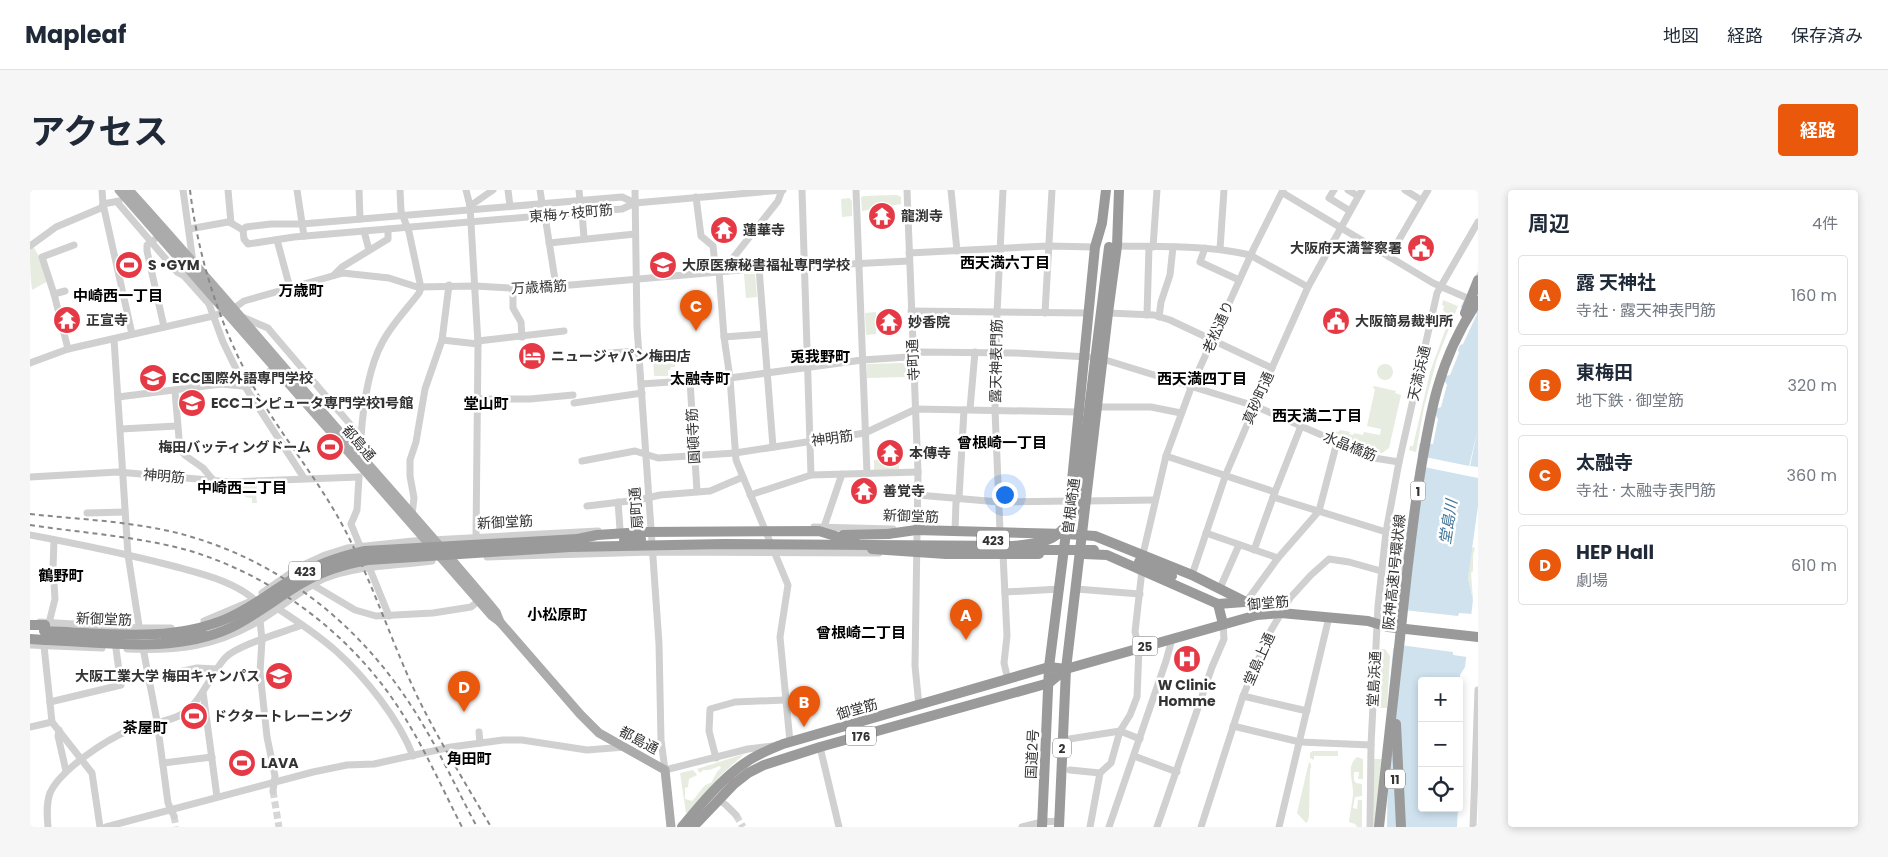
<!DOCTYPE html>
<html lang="ja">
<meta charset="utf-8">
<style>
body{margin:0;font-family:Poppins,"Noto Sans JP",sans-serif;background:#f6f6f7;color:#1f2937}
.controls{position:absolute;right:15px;bottom:15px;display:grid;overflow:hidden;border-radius:5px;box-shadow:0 2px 8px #0003}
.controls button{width:45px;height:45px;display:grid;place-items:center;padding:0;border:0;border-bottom:1px solid #e0e1e3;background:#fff;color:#1f2937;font:25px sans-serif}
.you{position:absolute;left:974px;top:304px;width:18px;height:18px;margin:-12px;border:4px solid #fff;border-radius:50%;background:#1a73e8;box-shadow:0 0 0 8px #1a73e833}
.badge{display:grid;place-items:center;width:32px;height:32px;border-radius:50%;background:#ea580c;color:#fff;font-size:16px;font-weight:700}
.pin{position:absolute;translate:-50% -41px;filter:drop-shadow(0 1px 2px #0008)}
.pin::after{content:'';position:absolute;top:26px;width:18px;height:15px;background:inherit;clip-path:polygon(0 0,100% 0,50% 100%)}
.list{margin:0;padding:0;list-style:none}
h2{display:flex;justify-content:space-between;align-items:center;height:65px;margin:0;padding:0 20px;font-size:21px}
h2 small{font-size:16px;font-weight:400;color:#747a83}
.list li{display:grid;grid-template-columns:32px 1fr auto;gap:15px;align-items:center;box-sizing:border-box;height:80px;margin:0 10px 10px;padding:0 10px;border:1px solid #e0e1e3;border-radius:5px}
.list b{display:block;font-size:19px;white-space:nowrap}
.list p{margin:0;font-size:16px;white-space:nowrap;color:#747a83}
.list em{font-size:16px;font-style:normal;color:#747a83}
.icon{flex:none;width:28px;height:28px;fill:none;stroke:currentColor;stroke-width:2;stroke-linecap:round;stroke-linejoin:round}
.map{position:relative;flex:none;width:1448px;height:637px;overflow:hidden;border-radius:5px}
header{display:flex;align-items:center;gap:30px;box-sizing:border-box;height:70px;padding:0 25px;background:#fff;border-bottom:1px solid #e0e1e3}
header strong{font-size:24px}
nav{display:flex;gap:28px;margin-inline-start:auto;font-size:18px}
.intro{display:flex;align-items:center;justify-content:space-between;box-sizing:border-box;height:120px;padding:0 30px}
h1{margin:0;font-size:35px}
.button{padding:12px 22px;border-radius:5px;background:#ea580c;color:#fff;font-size:18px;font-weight:700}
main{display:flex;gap:30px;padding:0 30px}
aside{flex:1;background:#fff;border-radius:5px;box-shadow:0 2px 8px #0003}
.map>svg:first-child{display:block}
</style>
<header>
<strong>Mapleaf</strong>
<nav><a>地図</a><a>経路</a><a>保存済み</a></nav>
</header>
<div class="intro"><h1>アクセス</h1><a class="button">経路</a></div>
<main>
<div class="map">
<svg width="1448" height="637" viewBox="0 0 1448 637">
<rect width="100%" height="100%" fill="#fff"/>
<g fill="#e6ecdf">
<polygon points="867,5 871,7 871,14 832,21 831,8 833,6"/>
<polygon points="819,8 822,11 822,26 812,27 811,9"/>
<path d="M3,56L10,68L18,91L2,100C0,86 0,71 0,58Z"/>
<polygon points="714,84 725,84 727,107 716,108"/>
<polygon points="1413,110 1447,124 1403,254 1389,253 1386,262 1379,260 1380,256 1383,256 1400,182 1420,127 1414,125 1415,122 1413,120 1414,116 1412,115"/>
<polygon points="846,122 846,144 836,145 835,123"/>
<polygon points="641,165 642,171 645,171 645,177 641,177 640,180 638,180 638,186 624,186 623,166"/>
<polygon points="872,173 877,176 878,187 837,188 837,174"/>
<circle cx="1355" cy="182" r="8"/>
<polygon points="1344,196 1366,201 1365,203 1371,205 1359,258 1352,263 1345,262 1304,244 1305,241 1308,242 1310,240 1320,242 1319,244 1323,245 1324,243 1333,245 1334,242 1350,245 1351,239 1337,236 1345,199 1343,198"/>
<polygon points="869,269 869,281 844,282 844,270"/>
<polygon points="227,295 226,305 227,313 222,313 222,308 215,307 215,301 211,301 211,296"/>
<polygon points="1441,357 1445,358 1443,365 1443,381 1441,383 1443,410 1438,388"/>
<polygon points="1348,459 1355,459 1360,466 1357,518 1346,518"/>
<polygon points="1283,561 1308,561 1308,566 1284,566 1284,570 1280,568 1280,563"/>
<path d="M714,564L690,586L659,622L656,623L650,583L663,580L667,585L659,589L658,597L655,598V609L662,611C669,605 672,594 681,593L687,582L691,578L690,576L679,580H673L670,583L667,579Z"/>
<path d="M1327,567L1333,569V589H1328L1329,582H1324V590L1326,593L1332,594V606L1325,607L1323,618L1327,619L1328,610H1332V637H1327L1325,634L1319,632C1320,623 1322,614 1323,605C1324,592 1315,577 1327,567Z"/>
<polygon points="1344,569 1351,569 1346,637 1344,637"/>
<polygon points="1279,572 1281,574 1281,578 1280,579 1279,626 1278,631 1276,633 1267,623"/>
</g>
<polygon fill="#cfe2ee" points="1448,81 1448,316 1438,388 1443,410 1435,477 1430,485 1429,577 1429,491 1392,491 1392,618 1428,618 1427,637 1357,637 1359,503 1370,386 1389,257 1396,218 1422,135"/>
<g fill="#fff">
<polygon points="1428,116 1447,124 1433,154 1430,155 1428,160 1429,163 1420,185 1415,186 1414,190 1417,195 1411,217 1406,219 1405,224 1408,229 1403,254 1389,253 1386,262 1394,217 1407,169"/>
<polygon points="1448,239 1440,276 1448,277 1448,288 1384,275 1385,265 1439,276"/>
<polygon points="1365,416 1374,417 1374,420 1428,426 1429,423 1442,424 1437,467 1423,465 1423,462 1370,455 1370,459 1361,458"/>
</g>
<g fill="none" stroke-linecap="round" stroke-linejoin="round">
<g stroke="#d6d6d6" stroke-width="7" stroke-dasharray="7 3.5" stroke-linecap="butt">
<polyline points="243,601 249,637"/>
<polyline points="706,625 713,637"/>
<polyline points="144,626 146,637"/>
</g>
<g stroke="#d0d0d0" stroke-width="7">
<polyline points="72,0 73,14 102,144"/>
<polyline points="153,0 163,72"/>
<polyline points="198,0 201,33 213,40"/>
<polyline points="267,0 274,46"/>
<polyline points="329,0 330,29"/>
<polyline points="370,0 371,21 379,42 391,98"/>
<polyline points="436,0 440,16 448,154 446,348"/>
<polyline points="478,0 480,16"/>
<polyline points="510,0 512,13"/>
<polyline points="549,0 550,10"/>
<polyline points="605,0 607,137 629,454 631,550 635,580 718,559 743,556"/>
<polyline points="772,0 781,285"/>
<polyline points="826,0 837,283"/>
<polyline points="877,0 888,282 885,476 889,516"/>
<polyline points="921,0 927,61"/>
<polyline points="1304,0 1299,8 1320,21"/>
<polyline points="1318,0 1328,6"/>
<polyline points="1375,0 1391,10"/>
<polyline points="1253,3 1403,93 1444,111"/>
<polygon points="592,7 605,13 592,19 264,47 218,54 214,49 213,40 216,37 241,34 272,34"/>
<polyline points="666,7 671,46 683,56 685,74 689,81 694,147 700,188 706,270 758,395 750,447 760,552"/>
<polyline points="87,12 147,82 154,86 179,114 193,152 214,195 274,288"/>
<polyline points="605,13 753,0"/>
<polyline points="440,16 463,0"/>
<polyline points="552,22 554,48"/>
<polyline points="515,26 526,96"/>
<polyline points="159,39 198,32 201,33"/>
<polyline points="334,41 339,60"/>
<polyline points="124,50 117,55 117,61 134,137"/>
<polyline points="247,50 260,98"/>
<polyline points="519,53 605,44"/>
<polyline points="0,56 26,37 71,18 73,14 89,11"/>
<path d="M1087,56C1132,57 1177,55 1220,65L1278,97"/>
<polyline points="1123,57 1127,0"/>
<polyline points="1175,58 1170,72 1209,90"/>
<polyline points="1190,59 1194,0"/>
<polyline points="879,63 1018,56 1065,57"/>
<polyline points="1359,67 1398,0"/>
<polyline points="729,78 743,257"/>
<polyline points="689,81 699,73 748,11 752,0"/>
<polyline points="304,85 312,77 358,49 358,39"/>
<polyline points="483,99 483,118 491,132 492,147"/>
<polyline points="24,104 35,101"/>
<polyline points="881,121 1058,123"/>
<polyline points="1015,123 1022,0"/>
<polyline points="1078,123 1124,125 1140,130 1242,178"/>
<polyline points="1117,125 1119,57"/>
<polyline points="212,127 238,138 242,143 331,247 331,266"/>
<polyline points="1129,127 1131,112 1140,85 1143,57"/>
<polyline points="694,147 734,144"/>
<polyline points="84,149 98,365 110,442"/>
<polyline points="412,150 448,154"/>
<polyline points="448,151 534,141"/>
<polyline points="38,159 24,104 12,67 44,55"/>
<polyline points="565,164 609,161"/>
<polyline points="1069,168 1225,216 1344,268 1369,272"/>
<polyline points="0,173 38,159 183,126 203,119 214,111 313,83 359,88 387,97 445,96 495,99 769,75 781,76 879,71"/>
<polyline points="660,191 667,301"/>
<polyline points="611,194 700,188 832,170 878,167 888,162 984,163 1058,167"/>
<polyline points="145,201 150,260 156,266 173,278 183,290"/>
<polyline points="88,207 191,194 212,196 223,194 245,177"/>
<polyline points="448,209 500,209 543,205"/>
<polyline points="544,213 612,203"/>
<polyline points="1067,217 1121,217 1151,223"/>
<polyline points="940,219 945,162"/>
<polyline points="91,239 147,236"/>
<path d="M331,247C333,218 338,179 352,153C361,135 377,119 389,103L391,98"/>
<polyline points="1136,266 1245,302"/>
<polyline points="552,271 605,261 628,268 705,263 835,243 886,219 1049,222"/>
<polyline points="0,287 88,282 201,292 329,287"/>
<polyline points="329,287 327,320 321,334 330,356"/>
<polyline points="720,305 781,285 888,282"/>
<polyline points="888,305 969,312 1040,311"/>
<polyline points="1243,307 1356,342"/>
<polyline points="1056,311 1125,310"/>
<polyline points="588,312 590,339"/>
<polyline points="557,316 608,310 630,305 680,301 713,287"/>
<polyline points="57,323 95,322"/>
<polyline points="382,325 384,308 380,286 380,270 386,252 395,199 412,150 419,95"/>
<polyline points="784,337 863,339"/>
<polyline points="794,337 812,284"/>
<polyline points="925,341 926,312 929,308 934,220"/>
<polyline points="970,341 965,220 967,123 973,0"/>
<polyline points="1176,343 1248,368"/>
<path d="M0,345C48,354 96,364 143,376C172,384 209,392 230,415"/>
<polyline points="1224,360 1245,302 1271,236"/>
<polyline points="973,364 977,446 974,473 978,490"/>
<polyline points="1113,364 1136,266 1162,195 1224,58 1253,0"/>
<polyline points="457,367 622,362 849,363"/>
<polyline points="339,377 359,426"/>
<polyline points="1162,385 1196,284 1225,216 1278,97 1332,0"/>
<polyline points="283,395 325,420 346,426 403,423 441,417 451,409"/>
<polyline points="1190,398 1209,355"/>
<polyline points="1046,399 1110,404"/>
<polyline points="975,402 1030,399"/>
<polyline points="232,403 271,376 295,365 317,358 383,351 568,341"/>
<polyline points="1216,412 1248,368 1289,321 1307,252"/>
<path d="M247,418C267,431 288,445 306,461C335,487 369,529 383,566"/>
<polyline points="230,430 232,450 230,482 237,547 245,586 243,601"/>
<polyline points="174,431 219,412"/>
<polyline points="10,432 110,438 141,438"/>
<polyline points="19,433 25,409 23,378 24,350"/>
<polyline points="0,455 72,458"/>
<polyline points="14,456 22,532 62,583 70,637"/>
<polyline points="113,458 127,531 138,613 144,626"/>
<path d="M97,459C149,461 184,457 229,431C251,418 270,400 293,389C328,375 365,376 402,371"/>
<polyline points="120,488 167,478 187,479"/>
<polyline points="173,502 187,607"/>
<polyline points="1213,506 1277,521"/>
<polyline points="20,512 91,495 86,459"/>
<polyline points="1203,536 1270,552 1341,555"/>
<polyline points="0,537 22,532"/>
<polyline points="29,540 28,546 36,581"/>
<polyline points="449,542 450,553"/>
<polyline points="1033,550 1090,541 1110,549"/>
<polyline points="790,557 809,637"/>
<polyline points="1104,566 1147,582"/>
<polyline points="686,568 679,541 680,519 705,512 755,510"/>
<polyline points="133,573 182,567"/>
<polyline points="1040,580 1070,583"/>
<polyline points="689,610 696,615 706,625"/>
<path d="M18,637C17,626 16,614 20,603C30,580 77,549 100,540C116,534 141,532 154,523C173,509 180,485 195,468C207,455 254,442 272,435"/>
<polyline points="76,637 283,582 317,575 344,574 421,557 473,550 492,550 557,560 595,557"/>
<polyline points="992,637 1012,632 1029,631"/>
<polyline points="1060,637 1070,583 1081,573 1090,541 1100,525 1107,507 1109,458 1105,442 1112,380"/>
<polyline points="1079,637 1136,471 1142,449"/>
<polyline points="1127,637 1182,477 1194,449 1193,434"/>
<polyline points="1171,637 1213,506 1240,442 1260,408 1281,385 1299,369 1319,372 1351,381"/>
<polyline points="1249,637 1299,427"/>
<polyline points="1340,637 1341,555 1348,416 1356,342 1369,272 1407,103 1448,32"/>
<polyline points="1443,637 1448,500"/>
</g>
<g stroke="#ababab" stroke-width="9">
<polyline points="89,0 462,426 470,432 550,524 569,543 635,580 641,637"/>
<path d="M99,0C178,87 253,177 330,265C376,317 422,369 466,422L470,432"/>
</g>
<g stroke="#9a9a9a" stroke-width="10">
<polyline points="858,344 886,340 1036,344 1065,346 1162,385 1216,412 1245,421"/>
<polyline points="548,349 567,345 613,342"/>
<polyline points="594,350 611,349"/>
<polyline points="842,359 916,364 1009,364"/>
<polyline points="1054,364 1077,365 1188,414"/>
<polyline points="1109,372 1142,386"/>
<polyline points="1188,414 1214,412"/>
<polyline points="1188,414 1193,434"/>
<polyline points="0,435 15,435"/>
<polyline points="136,448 172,443"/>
<polyline points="0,449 15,450"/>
<polyline points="1366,534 1371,637"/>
<path d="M652,637C670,615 694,586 718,571C728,564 741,559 753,554L1019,477L1036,479L1227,425L1251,423L1338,431L1358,437L1448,447"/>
<polyline points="663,637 704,594 718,583 734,575 790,557 1019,493 1036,479"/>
<polyline points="1012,637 1019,477 1040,311 1065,57 1072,33 1076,0"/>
<polyline points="1029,637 1036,479 1078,123 1087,56 1089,0"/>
<polyline points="1349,637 1370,448"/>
</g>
<g stroke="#888" stroke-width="2" stroke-dasharray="5 4" stroke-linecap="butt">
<path d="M160,0C169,75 195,152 235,216C263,261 297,302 320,350C345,400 363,455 387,506C409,551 436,594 461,637"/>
<path d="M0,324C46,329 94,331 139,341C240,364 324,428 380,514C406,553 425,596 447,637"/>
<path d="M0,335C52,343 105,346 157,360C243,385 322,445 370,520C394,557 412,598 432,637"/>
</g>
<g stroke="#9a9a9a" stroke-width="10">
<polyline points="1435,123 1448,90"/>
<polyline points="613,342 789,341 825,352"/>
<polyline points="813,345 858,344"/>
<polyline points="999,360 1064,360"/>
<path d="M14,441C74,443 139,453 196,429C220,419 239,403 261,390C284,375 308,367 335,361L548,349"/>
<path d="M1370,448C1375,398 1381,347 1388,297C1399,228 1407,171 1448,111"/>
<path d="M15,450C76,452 143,464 200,438C226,426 249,406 274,392C294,380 315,374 338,370L540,357L694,354L983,356C1017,353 1032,350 1047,317L1079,57"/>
</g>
</g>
<defs>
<g id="temple-disc" transform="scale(1.4375)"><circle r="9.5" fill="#e63946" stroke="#fff"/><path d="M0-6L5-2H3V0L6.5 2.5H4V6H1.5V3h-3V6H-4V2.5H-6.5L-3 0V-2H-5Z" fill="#fff"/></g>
<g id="civic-disc" transform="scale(1.4375)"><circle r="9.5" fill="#e63946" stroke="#fff"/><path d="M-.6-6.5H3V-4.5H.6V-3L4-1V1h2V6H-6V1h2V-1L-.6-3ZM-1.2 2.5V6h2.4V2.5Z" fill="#fff"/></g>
<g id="stadium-disc" transform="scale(1.4375)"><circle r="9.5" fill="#e63946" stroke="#fff"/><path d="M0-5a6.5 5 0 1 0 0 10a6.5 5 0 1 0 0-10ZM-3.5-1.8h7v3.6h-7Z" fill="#fff"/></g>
<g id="university-disc" transform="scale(1.4375)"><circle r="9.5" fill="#e63946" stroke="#fff"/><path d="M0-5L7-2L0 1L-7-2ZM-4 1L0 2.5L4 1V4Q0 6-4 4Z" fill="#fff"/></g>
<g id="hotel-disc" transform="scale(1.4375)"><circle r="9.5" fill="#e63946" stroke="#fff"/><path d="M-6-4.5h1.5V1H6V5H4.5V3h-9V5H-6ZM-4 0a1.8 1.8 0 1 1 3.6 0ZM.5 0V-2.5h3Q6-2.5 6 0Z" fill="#fff"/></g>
<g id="hospital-disc" transform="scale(1.4375)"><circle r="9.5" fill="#e63946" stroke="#fff"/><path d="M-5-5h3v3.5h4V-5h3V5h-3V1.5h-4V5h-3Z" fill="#fff"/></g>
</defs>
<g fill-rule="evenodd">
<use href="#temple-disc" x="852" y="26"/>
<use href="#temple-disc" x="694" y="40"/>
<use href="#civic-disc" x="1391" y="58"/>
<use href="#stadium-disc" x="99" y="75"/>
<use href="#university-disc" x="633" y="75"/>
<use href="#temple-disc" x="37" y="130"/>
<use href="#civic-disc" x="1306" y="131"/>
<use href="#temple-disc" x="859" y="132"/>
<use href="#hotel-disc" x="502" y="166"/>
<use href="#university-disc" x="123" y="188"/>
<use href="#university-disc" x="162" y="213"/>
<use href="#stadium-disc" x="300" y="257"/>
<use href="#temple-disc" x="860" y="263"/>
<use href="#temple-disc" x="834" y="301"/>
<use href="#hospital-disc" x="1157" y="469"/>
<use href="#university-disc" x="249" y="486"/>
<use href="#stadium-disc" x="164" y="526"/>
<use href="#stadium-disc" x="212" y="573"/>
</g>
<g text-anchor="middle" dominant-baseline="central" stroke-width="5" stroke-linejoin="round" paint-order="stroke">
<g fill="#fff" stroke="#707070" stroke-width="1">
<rect x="1380.5" y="291.5" width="15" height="19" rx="4"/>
<rect x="947" y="340.5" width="32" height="19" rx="4"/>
<rect x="259" y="371.5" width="32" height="19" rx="4"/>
<rect x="1102.5" y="446.5" width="25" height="19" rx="4"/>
<rect x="816" y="536.5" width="30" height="19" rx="4"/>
<rect x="1023" y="548.5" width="18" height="19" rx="4"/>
<rect x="1355" y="579.5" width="20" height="19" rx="4"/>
</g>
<g font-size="12" font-weight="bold" fill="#333">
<text x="1388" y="301">1</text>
<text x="963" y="350">423</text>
<text x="275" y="381">423</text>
<text x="1115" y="456">25</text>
<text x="831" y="546">176</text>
<text x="1032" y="558">2</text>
<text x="1365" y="589">11</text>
</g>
<g font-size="14" fill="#333" stroke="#fff">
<text transform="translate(541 23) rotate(-5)">東梅ヶ枝町筋</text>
<text transform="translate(509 97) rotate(-3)">万歳橋筋</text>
<text transform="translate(1188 137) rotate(-66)">老松通り</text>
<text transform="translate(883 170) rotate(-93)">寺町通</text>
<text transform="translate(966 171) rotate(-89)">露天神表門筋</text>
<text transform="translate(1389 183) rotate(-77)">天満浜通</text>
<text transform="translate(1228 208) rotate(-66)">真砂町通</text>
<text transform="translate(663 246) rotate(-93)">圓頓寺筋</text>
<text transform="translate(802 248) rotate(-8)">神明筋</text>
<text transform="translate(329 253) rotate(49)">都島通</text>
<text transform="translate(1320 256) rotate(22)">水晶橋筋</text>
<text transform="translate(134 286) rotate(5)">神明筋</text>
<text transform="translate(1041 316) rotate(-83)">曽根崎通</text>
<text transform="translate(606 318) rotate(-94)">扇町通</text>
<text transform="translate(881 326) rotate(2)">新御堂筋</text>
<text transform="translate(475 332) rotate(-3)">新御堂筋</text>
<text transform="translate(1364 382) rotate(-84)">阪神高速1号環状線</text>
<text transform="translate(1238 413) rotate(-5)">御堂筋</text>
<text transform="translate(74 429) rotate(2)">新御堂筋</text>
<text transform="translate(1229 469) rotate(-66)">堂島上通</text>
<text transform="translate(1344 489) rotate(-87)">堂島浜通</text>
<text transform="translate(827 519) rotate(-16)">御堂筋</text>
<text transform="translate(609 550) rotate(28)">都島通</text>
<text transform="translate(1002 564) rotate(-87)">国道2号</text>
</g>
<g font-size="14" font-weight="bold" fill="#333" stroke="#fff" text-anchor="start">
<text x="871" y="26">龍渕寺</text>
<text x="713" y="40">蓮華寺</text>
<text x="1372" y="58" text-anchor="end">大阪府天満警察署</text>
<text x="118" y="75">S •GYM</text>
<text x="652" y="75">大原医療秘書福祉専門学校</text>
<text x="56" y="130">正宣寺</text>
<text x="1325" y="131">大阪簡易裁判所</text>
<text x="878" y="132">妙香院</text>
<text x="521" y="166">ニュージャパン梅田店</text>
<text x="142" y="188">ECC国際外語専門学校</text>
<text x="181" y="213">ECCコンピュータ専門学校1号館</text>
<text x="281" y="257" text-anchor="end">梅田バッティングドーム</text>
<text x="879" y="263">本傳寺</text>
<text x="853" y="301">善覚寺</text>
<text x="230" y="486" text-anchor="end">大阪工業大学 梅田キャンパス</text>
<text x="1157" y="495" text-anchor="middle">W Clinic<tspan x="1157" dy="16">Homme</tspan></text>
<text x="183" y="526">ドクタートレーニング</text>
<text x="231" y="573">LAVA</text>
</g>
<g font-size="15" font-weight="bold" fill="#000" stroke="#fff">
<text x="975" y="72">西天満六丁目</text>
<text x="271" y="100">万歳町</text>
<text x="88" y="105">中崎西一丁目</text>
<text x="790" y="166">兎我野町</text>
<text x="670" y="188">太融寺町</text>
<text x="1172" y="188">西天満四丁目</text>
<text x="456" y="213">堂山町</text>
<text x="1287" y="225">西天満二丁目</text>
<text x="972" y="252">曾根崎一丁目</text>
<text x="212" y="297">中崎西二丁目</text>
<text x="31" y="385">鶴野町</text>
<text x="527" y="424">小松原町</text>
<text x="831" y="442">曾根崎二丁目</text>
<text x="115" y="537">茶屋町</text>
<text x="439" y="568">角田町</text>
</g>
<g font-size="15" font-style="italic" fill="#3f7597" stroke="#fff">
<text transform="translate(1418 332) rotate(-81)">堂島川</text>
</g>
</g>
</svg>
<div class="controls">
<button>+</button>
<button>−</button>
<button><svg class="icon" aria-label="locate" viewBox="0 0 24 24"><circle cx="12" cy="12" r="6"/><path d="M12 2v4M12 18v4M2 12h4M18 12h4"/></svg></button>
</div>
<div class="you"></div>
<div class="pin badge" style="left:936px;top:450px">A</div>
<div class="pin badge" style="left:774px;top:537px">B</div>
<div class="pin badge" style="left:666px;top:141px">C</div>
<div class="pin badge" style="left:434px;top:522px">D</div>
</div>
<aside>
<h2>周辺<small>4件</small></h2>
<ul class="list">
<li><span class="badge">A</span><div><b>露 天神社</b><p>寺社 · 露天神表門筋</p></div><em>160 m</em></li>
<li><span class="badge">B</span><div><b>東梅田</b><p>地下鉄 · 御堂筋</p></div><em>320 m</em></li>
<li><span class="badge">C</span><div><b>太融寺</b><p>寺社 · 太融寺表門筋</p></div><em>360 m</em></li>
<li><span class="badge">D</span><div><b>HEP Hall</b><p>劇場</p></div><em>610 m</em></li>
</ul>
</aside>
</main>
